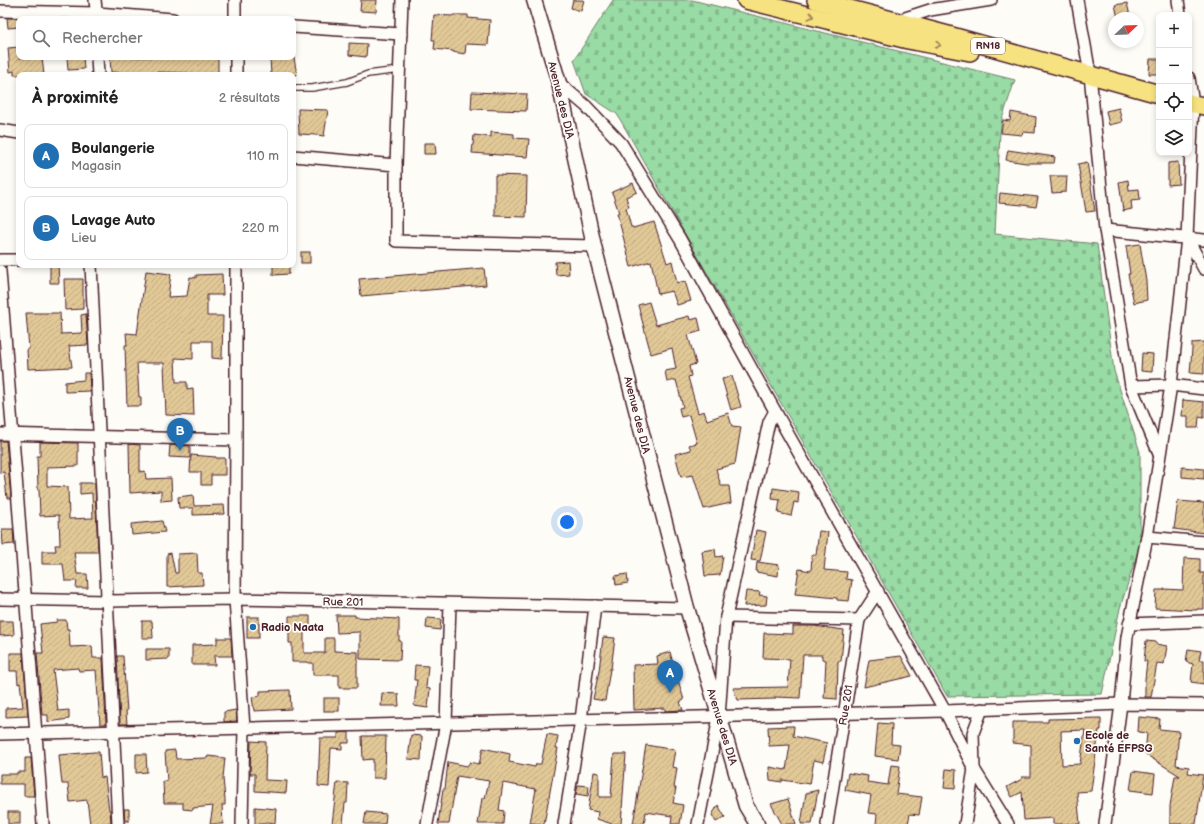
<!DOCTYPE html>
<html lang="fr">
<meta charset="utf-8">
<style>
body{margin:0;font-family:"Balsamiq Sans",sans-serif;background:#f2f2f2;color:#222}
.controls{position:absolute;right:12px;top:12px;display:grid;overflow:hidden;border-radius:8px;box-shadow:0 2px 6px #0003}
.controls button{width:36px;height:36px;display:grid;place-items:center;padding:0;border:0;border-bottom:1px solid #e0e0e0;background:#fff;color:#222;font:20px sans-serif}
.compass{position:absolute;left:1108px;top:12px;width:36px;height:36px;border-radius:50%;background:#fff;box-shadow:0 2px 6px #0003;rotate:67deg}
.you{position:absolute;left:567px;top:522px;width:14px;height:14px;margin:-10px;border:3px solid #fff;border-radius:50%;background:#1a73e8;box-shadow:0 0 0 6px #1a73e833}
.badge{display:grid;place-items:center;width:26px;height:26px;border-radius:50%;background:#1f6fb2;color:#fff;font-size:13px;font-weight:700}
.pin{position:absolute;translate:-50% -33px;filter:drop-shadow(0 1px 2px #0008)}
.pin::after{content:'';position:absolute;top:21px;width:14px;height:12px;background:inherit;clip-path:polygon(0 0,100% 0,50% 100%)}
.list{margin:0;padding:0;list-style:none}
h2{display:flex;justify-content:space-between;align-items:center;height:52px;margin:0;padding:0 16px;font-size:17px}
h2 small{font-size:13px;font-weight:400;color:#767676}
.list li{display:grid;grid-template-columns:26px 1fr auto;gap:12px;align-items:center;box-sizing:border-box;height:64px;margin:0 8px 8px;padding:0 8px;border:1px solid #e0e0e0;border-radius:8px}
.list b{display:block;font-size:15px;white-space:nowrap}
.list p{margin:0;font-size:13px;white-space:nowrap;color:#767676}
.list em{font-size:13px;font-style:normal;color:#767676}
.icon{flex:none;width:22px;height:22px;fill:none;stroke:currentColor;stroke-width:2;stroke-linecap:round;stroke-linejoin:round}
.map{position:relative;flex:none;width:1204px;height:824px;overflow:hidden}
.search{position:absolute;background:#fff;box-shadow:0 2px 6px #0003;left:16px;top:16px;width:280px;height:44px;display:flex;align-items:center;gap:10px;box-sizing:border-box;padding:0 14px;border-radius:8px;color:#767676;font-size:15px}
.panel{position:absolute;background:#fff;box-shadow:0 2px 6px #0003;left:16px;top:72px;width:280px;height:196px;border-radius:8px}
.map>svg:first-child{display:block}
</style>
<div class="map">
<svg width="1204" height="824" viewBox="0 0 1204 824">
<defs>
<pattern id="cemetery-stones" width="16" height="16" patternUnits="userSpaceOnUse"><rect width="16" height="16" fill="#99dba5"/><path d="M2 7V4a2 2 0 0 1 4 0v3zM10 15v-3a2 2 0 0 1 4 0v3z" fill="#85bc8e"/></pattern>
<pattern id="building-hatch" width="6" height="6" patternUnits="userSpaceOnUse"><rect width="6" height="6" fill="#e1c897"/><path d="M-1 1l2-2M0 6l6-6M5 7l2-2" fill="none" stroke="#c3ab82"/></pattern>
</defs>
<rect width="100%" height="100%" fill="#fdfcf7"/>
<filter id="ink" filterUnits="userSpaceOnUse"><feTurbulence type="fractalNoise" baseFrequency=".025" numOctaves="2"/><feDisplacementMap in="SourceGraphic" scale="8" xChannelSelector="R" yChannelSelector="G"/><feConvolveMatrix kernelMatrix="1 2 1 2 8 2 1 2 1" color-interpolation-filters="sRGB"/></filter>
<g filter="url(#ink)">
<polygon fill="url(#cemetery-stones)" stroke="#727d68" points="613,0 692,0 1015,80 1002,119 1000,133 995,234 1097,244 1114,371 1140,452 1140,545 1120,608 1102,694 947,696 617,114 586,94 574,60"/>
<g fill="url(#building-hatch)" stroke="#4a1f2b" fill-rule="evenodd">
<polygon points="361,0 377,0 376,12 360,11"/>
<polygon points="573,0 584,0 581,11 571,8"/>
<polygon points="1127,3 1130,16 1118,18 1115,5"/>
<polygon points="434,15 452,16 453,15 468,15 468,18 490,20 488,45 466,44 465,54 453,52 453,51 434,49 435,40 432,40"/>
<polygon points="7,18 19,18 19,27 8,28"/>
<polygon points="349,43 367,44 366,57 349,55"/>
<polygon points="19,47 19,58 42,57 44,75 14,75 14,71 10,72 8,48"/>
<polygon points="67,57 83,57 84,69 68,70"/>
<polygon points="110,57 218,57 218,75 189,75 189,73 157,72 157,75 111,72"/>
<polygon points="270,57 294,58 297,75 271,75"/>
<polygon points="1150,59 1159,59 1159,74 1149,74"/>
<polygon points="472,92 527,94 526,111 471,109"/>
<polygon points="1119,108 1122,122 1109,125 1106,111"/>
<polygon points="298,109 328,110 324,136 317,135 299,134"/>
<polygon points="1011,112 1036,117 1035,133 1023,132 1022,135 1001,133 1003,120 1010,121"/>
<polygon points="491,132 514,134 514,138 529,139 527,157 472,153 474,135 491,137"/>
<polygon points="424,143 435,143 436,154 424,154"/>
<polygon points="1008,150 1055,157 1054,163 1026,163 1006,160"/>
<polygon points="1087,162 1095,211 1086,212 1078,164"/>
<polygon points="1178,162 1179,184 1168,185 1168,163"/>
<polygon points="495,175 527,176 526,217 495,216"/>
<polygon points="1050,176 1067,176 1066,192 1052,193"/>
<polygon points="1128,180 1129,190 1139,189 1140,200 1131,201 1132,209 1123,211 1119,182"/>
<polygon points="633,183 637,192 626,197 629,207 626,208 631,227 633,227 633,228 654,222 667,263 672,261 677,283 685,281 691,301 677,305 672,291 658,294 651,261 631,267 617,213 619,213 612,192"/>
<polygon points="1000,193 1038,197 1036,207 1023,205 999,203"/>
<polygon points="1140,244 1146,281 1147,300 1134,303 1128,274 1130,274 1126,246"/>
<rect x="301" y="252" width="9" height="11"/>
<polygon points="568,261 569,274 556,275 555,262"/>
<polygon points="50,265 58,265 59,283 50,283"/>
<polygon points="273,265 289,265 289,274 273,275"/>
<polygon points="484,268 486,285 361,296 359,279"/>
<polygon points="146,271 171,274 168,297 187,296 190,277 196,278 196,275 222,274 223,295 207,295 207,316 223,316 222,359 212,358 212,341 193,341 193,359 175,358 176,382 187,382 187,389 193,388 194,416 166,415 164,363 137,363 139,397 141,397 141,406 127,406 125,345 127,345 126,333 137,334"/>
<polygon points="64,279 83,279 83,309 65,310"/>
<polygon points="649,302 656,325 689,316 690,320 698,318 701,331 688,335 696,364 689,366 691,376 688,377 698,413 704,411 707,420 728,413 732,426 741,427 735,464 716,469 721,486 729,486 731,503 704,509 693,475 681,477 675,454 691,450 689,445 697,443 689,415 681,417 679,408 683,407 676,380 667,382 665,371 676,369 672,348 651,354 638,305"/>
<polygon points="26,313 60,313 61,334 82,333 81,315 86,314 88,345 69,346 72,367 28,369 27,349 29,349"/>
<polygon points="1204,342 1204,374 1190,373 1192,349 1192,343"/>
<polygon points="1142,353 1153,354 1152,372 1141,371"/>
<polygon points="84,373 89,373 90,391 65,392 65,382 84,380"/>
<polygon points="732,376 741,407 731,410 722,379"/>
<polygon points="1183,400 1204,402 1204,418 1199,417 1198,428 1188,428 1188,416 1182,416"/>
<polygon points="0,441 6,441 11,498 7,498 4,472 0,473"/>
<polygon points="40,442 78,443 78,466 47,467 47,486 68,487 69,519 93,518 92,493 80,494 80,483 95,483 98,552 74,552 77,574 87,574 88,588 76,588 77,581 65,581 63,564 42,564 42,551 56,551 55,545 60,545 59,515 40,516 39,489 38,489 37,456 40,456"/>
<polygon points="129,444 140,445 140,472 145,471 146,479 171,478 172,500 161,501 161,491 130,493"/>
<polygon points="170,445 190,446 190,458 169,457"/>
<polygon points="191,455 216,457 216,458 225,458 225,475 211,475 211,485 201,485 201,472 190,472"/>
<polygon points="1182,467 1204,469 1204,479 1182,477"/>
<polygon points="773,488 799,492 798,503 794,502 791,516 778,513 780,500 772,499"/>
<polygon points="193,495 194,506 224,505 225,514 193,515 193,508 179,508 178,497"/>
<polygon points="1178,501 1204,503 1204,533 1174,529"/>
<polygon points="162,521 165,532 132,535 131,524"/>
<polygon points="2,529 13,529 14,544 3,545"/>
<polygon points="756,530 766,532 760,561 751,560"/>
<polygon points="819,531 828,532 824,570 847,572 846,579 852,580 849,601 837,600 837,598 795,594 799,569 811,571 812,555 816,555"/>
<polygon points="715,549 716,557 723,556 720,575 705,576 702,551"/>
<polygon points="171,553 175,573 178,573 178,554 197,553 198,573 202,573 203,585 167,587 167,554"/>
<polygon points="1184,558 1200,559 1200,573 1204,573 1204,609 1197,609 1197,610 1155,608 1156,590 1164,590 1164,589 1183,590"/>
<polygon points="757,562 779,565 778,576 756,572"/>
<polygon points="627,574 628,583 616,585 615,576"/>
<polygon points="746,591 760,592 759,595 767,596 766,605 744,606"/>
<polygon points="336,615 355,615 355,617 399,619 399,641 401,641 400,660 360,659 360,632 337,633"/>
<polygon points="289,616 310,616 310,630 304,630 304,653 325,653 325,638 334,638 334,651 358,652 358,662 357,662 357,688 339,688 339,675 313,675 313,663 308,663 308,662 292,662 292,643 289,643"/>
<rect x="247" y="617" width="12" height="21"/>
<polygon points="427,618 441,619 440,630 426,628"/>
<polygon points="57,620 66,620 67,629 69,629 70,647 92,646 93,658 103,658 106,724 100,724 96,670 79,671 78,668 53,670 58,711 69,710 69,719 48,722 48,715 42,715 37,653 43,653 40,624 57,622"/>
<polygon points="0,621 13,621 14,635 0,636"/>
<polygon points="142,621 152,621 153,638 142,638"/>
<polygon points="793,626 814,626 844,630 841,661 838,661 837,699 824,698 826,660 822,659 822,655 803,655 800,698 775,697 775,699 738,700 733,688 788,687 790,659 763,658 764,633 793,634"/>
<polygon points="603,637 615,638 611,669 610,669 605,701 593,699 599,671"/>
<polygon points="217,638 231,638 232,656 214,656 215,665 192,665 192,645 217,644"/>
<polygon points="1146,641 1156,642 1156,644 1167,646 1164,664 1157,663 1151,697 1145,697 1145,679 1147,661 1144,661"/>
<polygon points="146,649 169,649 169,659 146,660"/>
<polygon points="1188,649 1201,651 1199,660 1204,660 1204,684 1191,682 1193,664 1186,662"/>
<polygon points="670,652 673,663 671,664 677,681 678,680 684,700 680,702 683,710 665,711 665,708 634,710 633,665 658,664 657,656"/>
<polygon points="10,653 23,653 28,716 6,717 6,708 23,707 20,683 18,684 17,671 10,671"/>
<polygon points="117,656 123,656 127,711 126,711 127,724 120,724"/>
<polygon points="901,656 912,676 864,687 869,660"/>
<polygon points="415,665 428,666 426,688 430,689 428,708 414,706 417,680 414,680"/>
<polygon points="290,690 291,709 254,711 252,697 260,696 260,691"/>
<polygon points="382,693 398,694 399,706 381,706"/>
<rect x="324" y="698" width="15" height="13"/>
<polygon points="236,710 237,721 224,722 224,712"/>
<polygon points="1139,717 1160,719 1159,729 1179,731 1176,765 1189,767 1188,773 1203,775 1196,824 1170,824 1170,806 1175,776 1180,776 1145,754 1147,733 1138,732"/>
<path d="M1101,718V730H1099L1091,791L1077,792L1080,824H1053V818L1024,820L1022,792L1012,797L1007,787L1022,779V777H1031V745L1013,743V722H1048V719ZM1085,730L1080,764L1062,765L1061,731Z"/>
<polygon points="878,723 892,724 891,744 900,745 898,759 875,756"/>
<polygon points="791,726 794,726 793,736 827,743 823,762 814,760 810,784 782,780 782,782 770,780 769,767 786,770 790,745 769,746 768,727"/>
<polygon points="349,732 349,743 342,743 342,749 331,748 329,787 318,786 320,738 338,738 338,733"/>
<polygon points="547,734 558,736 556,748 558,748 544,824 530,823 536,789 503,783 499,810 504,811 503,824 478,824 482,798 485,798 489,781 457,776 449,824 438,824 443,789 445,789 448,762 467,766 470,762 479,764 483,748 510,754 509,762 535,767 536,764 541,764"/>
<polygon points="411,735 422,736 421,760 408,759"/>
<polygon points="362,736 386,736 385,778 373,778 373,759 363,760"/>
<polygon points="251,741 266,742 265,780 287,781 286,793 255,791 255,774 250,774"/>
<polygon points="646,745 675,750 672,767 677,768 674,788 676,788 673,803 683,805 680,824 671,824 672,816 646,812 644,824 633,824"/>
<polygon points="175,750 176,759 207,758 208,756 225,758 223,778 225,799 225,805 222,805 223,824 210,824 213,806 193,808 193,810 183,809 183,803 164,803 163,781 167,781 165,751"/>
<polygon points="94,752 99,752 101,778 105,777 109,810 110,810 111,823 90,824 87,800 70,802 68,784 62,784 59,755"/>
<polygon points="136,754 146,754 147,772 136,773"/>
<polygon points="614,754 626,754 621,824 612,824 597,819 598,812 588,810 594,772 599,773 599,797 611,797"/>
<polygon points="25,758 31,758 34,796 24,796 24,784 0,784 0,774 17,774 17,772 25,772"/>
<polygon points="891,765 900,766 896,794 922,797 919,815 910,814 908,824 876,824 877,814 868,813 871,795 845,790 848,773 868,776 867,782 888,785"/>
<polygon points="946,769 956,770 955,789 944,788"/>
<polygon points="1133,771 1155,774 1153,793 1130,790"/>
<polygon points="337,782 348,783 347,803 345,803 343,824 332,824"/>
<polygon points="578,785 589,786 588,796 576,794"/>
<polygon points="818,790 812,824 801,824 806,793"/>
<polygon points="788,799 796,824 782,824 771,804"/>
<polygon points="718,805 725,817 716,822 712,815"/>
<polygon points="255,807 276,809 275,823 266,822 266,824 255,824"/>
<polygon points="124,809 129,809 129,821 125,821"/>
<rect x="8" y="812" width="12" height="12"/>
<polygon points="366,812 386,814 385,824 364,824"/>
</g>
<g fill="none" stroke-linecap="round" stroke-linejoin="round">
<g stroke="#4a1f2b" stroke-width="8">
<polyline id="service" points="293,88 312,88 347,82 368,74 399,70"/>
</g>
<g stroke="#4a1f2b" stroke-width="14">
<g id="minor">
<polyline points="95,0 97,19"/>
<polyline points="235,0 235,19"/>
<polyline points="402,0 396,165 396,241 594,246"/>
<polyline points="1077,0 1090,74 1105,230 1131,386 1159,454"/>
<polyline points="1178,0 1180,15"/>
<polyline points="0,11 97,13 173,19"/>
<polyline points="896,21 930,10 991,0"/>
<polyline points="293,27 401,34"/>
<polyline points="97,57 98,75"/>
<polyline points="236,57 236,75"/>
<polyline points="559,83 586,106 621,143 680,239 775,411 945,711 974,769 1008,824"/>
<polyline points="0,130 19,133"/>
<polyline points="293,156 396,165"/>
<polyline points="1105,230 1204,240"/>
<polyline points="1187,238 1204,269"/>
<polyline points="0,260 19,260"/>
<polyline points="91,265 118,824"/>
<polyline points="236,265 236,440 235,599 244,728 242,824"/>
<polyline points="0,271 43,824"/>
<polyline points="1131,386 1171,385 1204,389"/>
<polyline points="0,434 236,440"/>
<polyline points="1147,537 1204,542"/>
<polyline points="0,599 108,601 235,599 687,608"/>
<polyline points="726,617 859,620"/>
<polyline points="1129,624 1204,621"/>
<polyline points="0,734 945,711 1121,704 1204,705"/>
<polyline points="427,824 446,723 450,604"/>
<polyline points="564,824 581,720 595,606"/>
<polyline points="698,824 719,717 726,617 769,422 775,411"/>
<polyline points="827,824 859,620 878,591"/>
<polyline points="965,824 974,769 973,733 982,709"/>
<polyline points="1105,824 1121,704 1127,637 1147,537 1171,385 1187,238 1193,104 1189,78"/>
</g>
</g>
<g stroke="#4a1f2b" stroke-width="17">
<polyline id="tertiary" points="534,0 559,83 594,246 687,608 746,806 757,824"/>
</g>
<g stroke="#4a1f2b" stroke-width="20">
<g id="primary">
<polyline points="746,0 908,40 970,52"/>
<polyline points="816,0 948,35 1159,94"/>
<polyline points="1189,103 1204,106"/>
</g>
</g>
<use href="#service" stroke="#fdfcf7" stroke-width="5.5"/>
<use href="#minor" stroke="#fdfcf7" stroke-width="11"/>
<use href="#tertiary" stroke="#fdfcf7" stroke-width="14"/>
<use href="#primary" stroke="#f7e281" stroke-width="17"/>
</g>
<defs><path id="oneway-chevron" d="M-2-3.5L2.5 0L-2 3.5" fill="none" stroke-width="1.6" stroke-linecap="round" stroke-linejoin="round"/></defs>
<g stroke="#a08056">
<use href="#oneway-chevron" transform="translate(811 16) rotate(14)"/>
<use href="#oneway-chevron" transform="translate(938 45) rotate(11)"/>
</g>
</g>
<g fill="#1f6fb2" stroke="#fdfcf7" stroke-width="1.5">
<circle cx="253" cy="627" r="4"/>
<circle cx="1077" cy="741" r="4"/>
</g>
<g text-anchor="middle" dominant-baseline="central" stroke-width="3.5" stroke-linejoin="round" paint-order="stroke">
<rect fill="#fdfcf7" stroke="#806168" stroke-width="1" x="971" y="38" width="34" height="16" rx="3"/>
<g font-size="10" font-weight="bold" fill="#4a1f2b">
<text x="988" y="46">RN18</text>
</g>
<g font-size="11" fill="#4a1f2b" stroke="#fdfcf7">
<text transform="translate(561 100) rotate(76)">Avenue des DIA</text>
<text transform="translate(637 415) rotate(76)">Avenue des DIA</text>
<text transform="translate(343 602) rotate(1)">Rue 201</text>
<text transform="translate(846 705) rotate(-81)">Rue 201</text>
<text transform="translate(722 727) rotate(73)">Avenue des DIA</text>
</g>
<g font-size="11" font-weight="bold" fill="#4a1f2b" stroke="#fdfcf7" text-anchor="start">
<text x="261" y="627">Radio Naata</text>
<text x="1085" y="735">Ecole de<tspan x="1085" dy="13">Santé EFPSG</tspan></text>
</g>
</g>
</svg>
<div class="controls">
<button>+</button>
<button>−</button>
<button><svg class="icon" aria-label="locate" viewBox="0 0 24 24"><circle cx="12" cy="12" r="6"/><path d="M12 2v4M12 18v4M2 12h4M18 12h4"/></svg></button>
<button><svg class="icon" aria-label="layers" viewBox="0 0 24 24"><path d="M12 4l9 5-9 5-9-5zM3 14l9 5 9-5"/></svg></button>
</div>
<svg class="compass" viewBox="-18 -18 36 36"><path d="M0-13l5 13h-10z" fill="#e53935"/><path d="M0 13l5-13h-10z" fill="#767676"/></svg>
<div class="you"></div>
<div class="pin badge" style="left:670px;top:693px">A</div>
<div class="pin badge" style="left:180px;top:451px">B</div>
<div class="search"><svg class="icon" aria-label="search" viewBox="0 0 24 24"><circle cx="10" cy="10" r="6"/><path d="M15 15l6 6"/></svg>Rechercher</div>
<section class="panel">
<h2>À proximité<small>2 résultats</small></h2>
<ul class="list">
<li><span class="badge">A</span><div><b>Boulangerie</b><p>Magasin</p></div><em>110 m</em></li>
<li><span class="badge">B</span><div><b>Lavage Auto</b><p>Lieu</p></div><em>220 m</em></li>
</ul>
</section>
</div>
